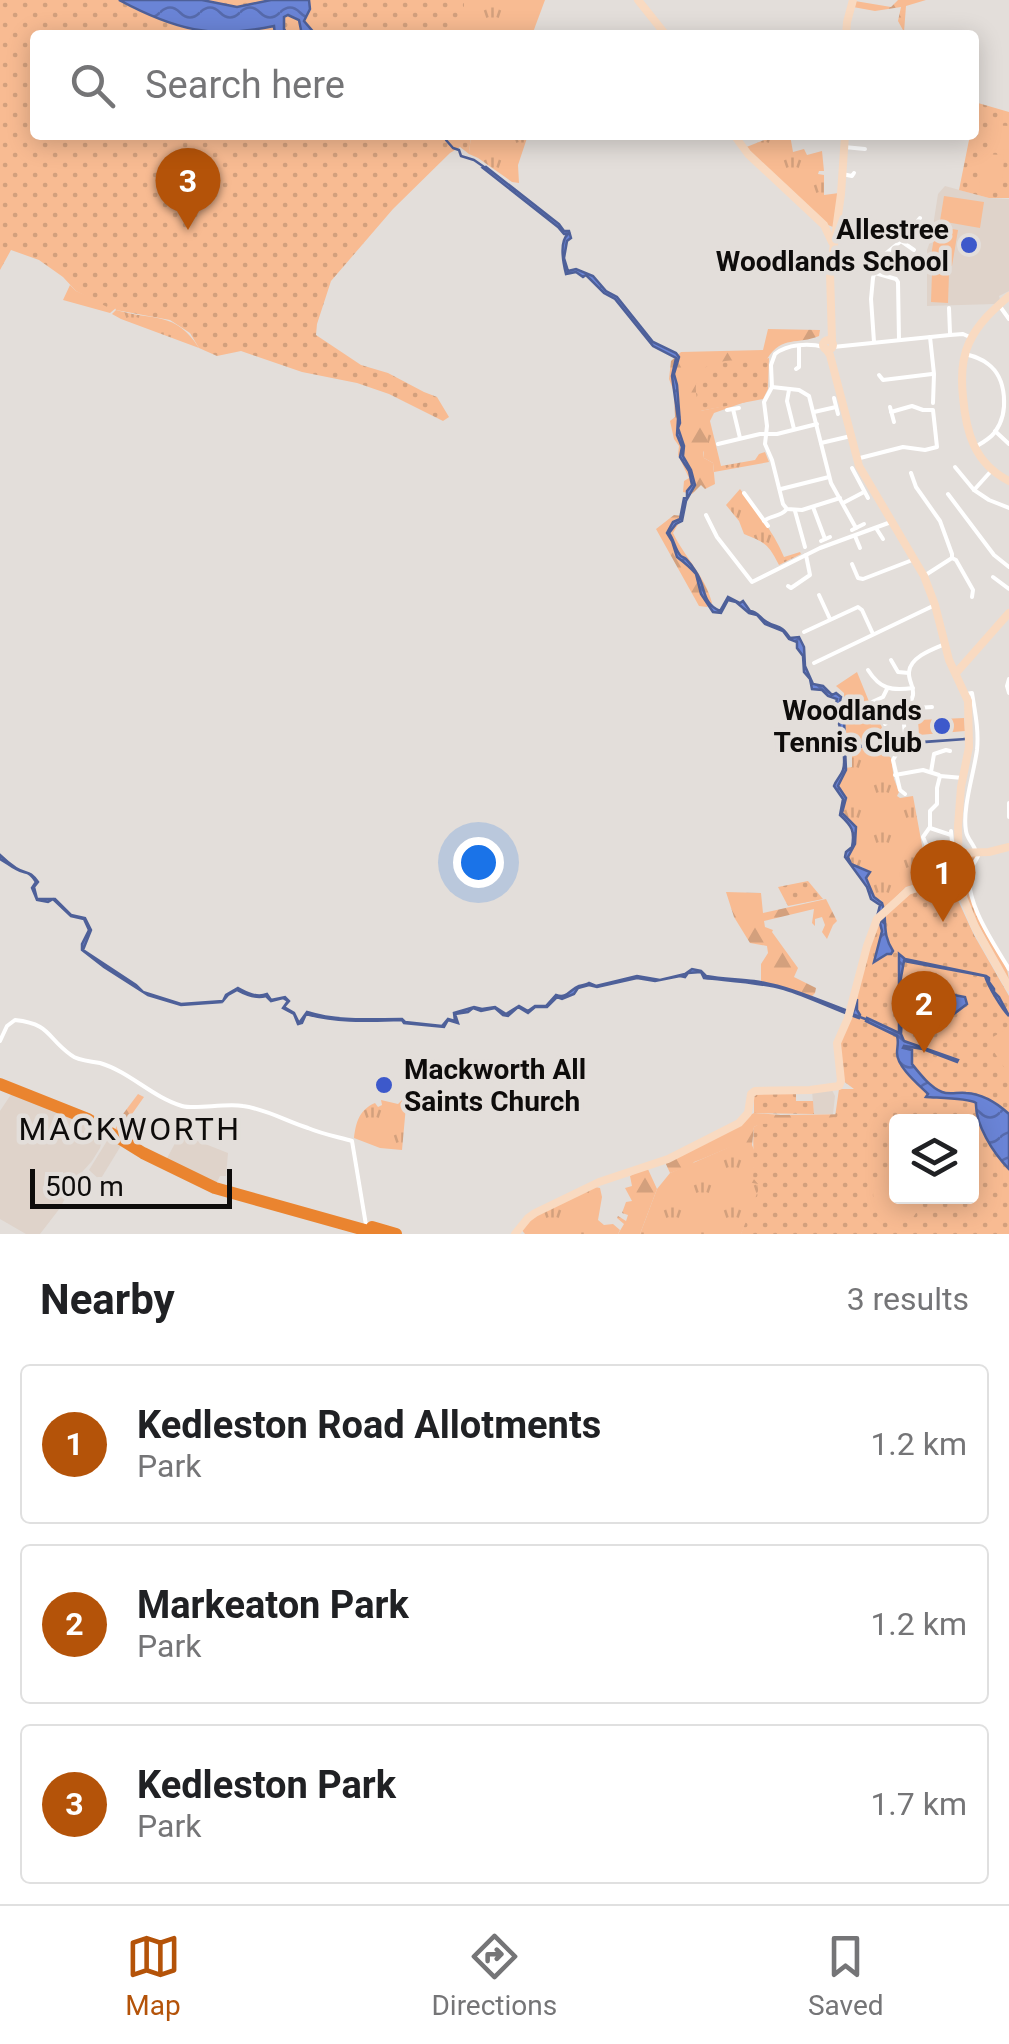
<!DOCTYPE html>
<style>
body{margin:0;font-family:Roboto,sans-serif;background:#f2f2f2;color:#202124}
.controls{position:absolute;right:30px;bottom:30px;display:grid;overflow:hidden;border-radius:10px;box-shadow:0 5px 25px #0003}
.controls button{width:90px;height:90px;display:grid;place-items:center;padding:0;border:0;border-bottom:2px solid #e0e0e0;background:#fff;color:#202124;font:50px sans-serif}
.scale{position:absolute;left:30px;bottom:25px;width:202px;box-sizing:border-box;padding-left:10px;border:5px solid #0e0c0b;border-top:0;font-size:28px;line-height:35px;white-space:nowrap;color:#0e0c0b;-webkit-text-stroke:8px #e3deda;paint-order:stroke}
.you{position:absolute;left:478px;top:862px;width:35px;height:35px;margin:-25px;border:8px solid #fff;border-radius:50%;background:#1a73e8;box-shadow:0 0 0 15px #1a73e833}
.badge{display:grid;place-items:center;width:65px;height:65px;border-radius:50%;background:#b45309;color:#fff;font-size:32px;font-weight:700}
.pin{position:absolute;translate:-50% -82px;filter:drop-shadow(0 2px 5px #0008)}
.pin::after{content:'';position:absolute;top:52px;width:35px;height:30px;background:inherit;clip-path:polygon(0 0,100% 0,50% 100%)}
.list{margin:0;padding:0;list-style:none}
h2{display:flex;justify-content:space-between;align-items:center;height:130px;margin:0;padding:0 40px;font-size:42px}
h2 small{font-size:32px;font-weight:400;color:#757577}
.list li{display:grid;grid-template-columns:65px 1fr auto;gap:30px;align-items:center;box-sizing:border-box;height:160px;margin:0 20px 20px;padding:0 20px;border:2px solid #e0e0e0;border-radius:10px}
.list b{display:block;font-size:38px;white-space:nowrap}
.list p{margin:0;font-size:32px;white-space:nowrap;color:#757577}
.list em{font-size:32px;font-style:normal;color:#757577}
.icon{flex:none;width:55px;height:55px;fill:none;stroke:currentColor;stroke-width:2;stroke-linecap:round;stroke-linejoin:round}
.map{position:relative;flex:none;width:1009px;height:1234px;overflow:hidden}
.search{position:absolute;background:#fff;box-shadow:0 5px 25px #0003;left:30px;right:30px;top:30px;height:110px;display:flex;align-items:center;gap:25px;box-sizing:border-box;padding:0 35px;border-radius:10px;color:#757577;font-size:38px}
.sheet{height:670px;background:#fff}
nav{display:flex;justify-content:space-around;align-items:center;box-sizing:border-box;height:140px;border-top:2px solid #e0e0e0;background:#fff;font-size:28px;color:#757577}
nav a{display:grid;justify-items:center;gap:5px}
nav .on{color:#b45309}
.map>svg:first-child{display:block}
</style>
<div class="map">
<svg width="1009" height="1234" viewBox="0 0 1009 1234">
<defs>
<pattern id="grass-tufts" width="24" height="20" patternUnits="userSpaceOnUse" patternTransform="scale(2.5)"><rect width="24" height="20" fill="#f8bb92"/><path d="M3 7l-1-3M5 7V3M7 7l1-3M15 17l-1-3M17 17v-4M19 17l1-3" fill="none" stroke="#d3a07d"/></pattern>
<pattern id="forest-firs" width="22" height="20" patternUnits="userSpaceOnUse" patternTransform="scale(2.5)"><rect width="22" height="20" fill="#f8bb92"/><path d="M5 1l3.5 6h-7zM16 11l3.5 6h-7z" fill="#d3a07d"/></pattern>
<pattern id="park-dots" width="8" height="8" patternUnits="userSpaceOnUse" patternTransform="scale(2.5)"><rect width="8" height="8" fill="#f8bb92"/><path d="M2 2h.1M6 6h.1" fill="none" stroke="#d3a07d" stroke-width="1.8" stroke-linecap="round"/></pattern>
<pattern id="water-waves" width="16" height="10" patternUnits="userSpaceOnUse" patternTransform="scale(2.5)"><rect width="16" height="10" fill="#6a84d6"/><path d="M0 5q4-4 8 0t8 0" fill="none" stroke="#566aac"/></pattern>
</defs>
<rect width="100%" height="100%" fill="#e3deda"/>
<g fill="#dfd3ca">
<polygon points="945,186 989,198 1009,199 1009,291 999,296 1000,300 995,304 927,306 927,250 931,239 938,194"/>
<polygon points="832,1090 835,1096 833,1114 814,1114 812,1091"/>
<polygon points="12,1093 104,1133 100,1148 92,1161 74,1181 60,1208 40,1234 26,1234 0,1219 0,1111"/>
<polygon points="180,1134 228,1153 226,1176 220,1176 215,1186 165,1162"/>
<polygon points="110,1136 122,1144 100,1180 89,1170"/>
</g>
<g fill="url(#grass-tufts)">
<polygon points="354,0 545,0 532,35 442,35"/>
<polygon points="471,135 528,135 518,165 519,183 512,182 478,158 469,154"/>
<polygon points="777,135 790,135 793,152 804,149 807,155 822,151 824,171 819,171 818,174 824,175 824,195 839,193 833,227 823,223 744,148"/>
<polygon points="70,285 76,291 116,308 110,313 63,300"/>
<path d="M116,310C153,321 176,311 199,348L121,319L112,314Z"/>
<polygon points="748,401 714,413 710,421 721,466 755,460 759,454 765,452 769,462 714,472 713,463 704,458 700,411"/>
<path d="M740,489C756,511 774,532 784,557L800,552L801,554L779,565C768,544 766,543 744,534L739,521L726,505Z"/>
<polygon points="857,672 870,704 886,735 886,741 846,743 844,693 836,686"/>
<path d="M872,746L895,747L894,754L890,753L889,756L891,758L894,779L899,792L897,796L900,798L913,796L928,878L927,881L906,887L885,908L882,907L881,900L874,897L866,878L870,872L862,867L852,865C846,854 850,854 854,844C856,840 855,832 856,827L842,814L846,798C833,784 842,783 846,768L852,767V754L860,748Z"/>
<path d="M963,854L976,855V858C964,879 974,910 984,930C993,947 1009,963 1009,982L962,894L960,860Z"/>
<path d="M407,1095L402,1150L380,1148L354,1138C356,1122 359,1110 375,1103L378,1107L382,1105L381,1100L398,1104Z"/>
<polygon points="746,1142 759,1184 754,1206 741,1234 640,1234 657,1189 670,1173 734,1145"/>
<polygon points="595,1187 600,1188 602,1197 598,1220 604,1225 613,1224 620,1230 618,1234 525,1234 521,1229 535,1215"/>
</g>
<g fill="url(#forest-firs)" fill-rule="evenodd">
<polygon points="898,0 926,0 906,6 904,32 898,21 901,7 875,11 853,7 855,1 891,7"/>
<path d="M768,329L820,330L819,336C798,345 782,335 767,359L696,387C699,406 707,425 708,445L703,452L704,458L713,463L715,484L705,489L701,485L692,494L683,492L684,481L689,478L678,455L679,446L674,439L670,421L675,417L674,392L669,379L671,361L681,352L763,350Z"/>
<path d="M674,515L683,516L673,533C685,558 705,575 712,603L707,607L699,606L656,529Z"/>
<polygon points="726,892 761,893 763,913 826,899 837,921 833,925 827,939 822,932 825,925 822,917 815,919 815,926 812,923 814,909 764,921 765,927 773,930 772,932 798,968 794,977 816,988 815,993 812,996 761,981 761,964 768,953 767,946 750,943 734,917"/>
<polygon points="138,1094 144,1097 125,1124 126,1132 138,1135 137,1147 114,1132 118,1123 117,1122"/>
<path d="M754,1113L781,1115L859,1114L813,1126L758,1125L754,1127L752,1145L765,1177L745,1234H741L754,1206L758,1184L689,1171L684,1168L670,1173L665,1162ZM746,1143L747,1160L754,1168L750,1172L753,1179L751,1180L742,1177L738,1172C721,1175 706,1172 690,1167L694,1162C710,1157 728,1146 746,1143Z"/>
<polygon points="647,1167 657,1189 640,1234 618,1234 624,1224 617,1218 618,1216 626,1221 628,1215 622,1213 626,1202 632,1201 625,1188 632,1186 630,1176"/>
</g>
<g fill="url(#park-dots)" fill-rule="evenodd">
<polygon points="0,0 464,0 464,16 459,35 35,35 35,135 471,135 469,154 460,147 450,153 393,209 331,281 317,324 316,335 361,365 388,373 424,392 437,397 449,417 443,421 389,394 357,383 302,372 241,351 217,356 199,348 190,333 170,320 116,310 115,308 111,309 76,291 63,277 39,260 11,250 0,270"/>
<polygon points="978,103 1009,112 1009,198 989,198 959,190 970,135 974,135 974,117"/>
<path d="M769,358L768,389L763,399L700,411C698,403 695,393 696,385C700,351 747,364 769,358Z"/>
<path d="M953,878L957,898L974,935L1009,996V1234H741L758,1191V1184L753,1178C755,1160 752,1145 754,1127L759,1124L809,1122L835,1117L839,1089H854L842,1080L838,1050L878,921L907,893ZM896,1122H972V1196H896Z"/>
<polygon points="808,881 823,899 788,906 778,887"/>
<polygon points="760,1093 796,1093 796,1101 813,1101 814,1114 754,1113 754,1095"/>
</g>
<g fill="#f8bb92">
<polygon points="991,125 1009,126 1009,150 990,149"/>
<polygon points="980,154 1004,155 1002,192 979,191"/>
<polygon points="944,196 984,202 980,228 940,221"/>
<polygon points="936,226 958,230 952,266 930,262"/>
<polygon points="932,273 949,273 948,303 931,302"/>
<polygon points="964,718 965,731 919,735 918,720"/>
<polygon points="1007,1028 1009,1031 1009,1070 1007,1072 987,1041"/>
<path d="M896,1172V1196L919,1197L920,1207L912,1219L893,1224C877,1215 868,1196 876,1179Z"/>
</g>
<g fill="url(#water-waves)" stroke="#4e6099" stroke-width="2.5">
<path d="M119,0H202L237,7L271,0H309L310,9L304,21L316,35H302L299,20L288,15L284,17V29L288,35H275L274,26C211,39 175,30 119,0Z"/>
<path d="M486,167L559,224L564,231H569L571,238L567,241L564,258L568,271L576,269L593,276L606,291L617,297L653,342L676,353L679,357L674,374L677,385L680,423L678,428L684,446L683,456L691,470L695,485L686,501L682,521L676,524L669,533C674,540 675,549 680,555C681,557 684,557 686,559C690,563 693,567 696,572C706,586 701,603 720,611L728,597L740,603L743,601L750,611C759,612 759,618 767,622C778,629 780,623 790,638L799,637L804,647L805,666L813,684L823,686L832,695L836,693L841,697L839,705L832,707L830,715L840,714L844,716L845,747L966,739L845,748L846,770L838,786L846,798L842,813L856,827L855,844L848,857L851,864L870,872L866,878L874,897L882,903C888,920 881,933 893,951L891,954H887L874,962L882,931L880,923L881,920L883,922L881,911L878,913L880,905L871,899L867,887L845,857L846,852L852,847C855,831 852,826 840,815L843,799L834,786C836,780 841,776 843,770C846,762 842,732 839,724L841,718L830,719L828,710L831,704L836,703L837,699L828,696L822,690L812,689L810,679L804,672L803,656L797,648V642L789,639L783,631L765,624L757,615L749,613L736,602L728,600L721,613L713,612L701,594L696,574C690,567 685,563 677,557L672,541L667,533L673,522L680,519L684,498L687,497V491L692,485L689,471L680,457L682,447L677,435L678,419L672,376L676,358L653,346L615,299L604,293L586,275L583,277L576,272L566,274C563,262 559,242 568,234H564L558,227L483,168Z"/>
<path d="M0,855C4,859 10,864 16,868C27,875 29,869 38,882L34,887L37,899H55L71,915L85,918L91,930L83,950L136,985L143,992L181,1004L223,1001L226,995L238,988C247,993 257,998 267,994L271,1000L285,997L289,1001L284,1007L294,1013L299,1023L307,1012C339,1022 370,1019 402,1019L405,1022L442,1026L448,1019L455,1021L454,1013L474,1007L482,1009L495,1007L506,1014L519,1006L528,1011L535,1006H546L556,995C568,999 570,989 579,986C582,985 586,985 589,983L596,986L637,976L660,980L685,974L692,969L701,971L706,976C722,979 739,979 754,981C788,986 821,1001 853,1013L857,999V1010L860,1015L859,1018C835,1010 810,997 784,989C757,982 731,981 704,978L701,972L688,973L685,977L680,976L655,981L637,978L597,987L589,985L578,988L574,994L562,999L557,997L547,1007H535L528,1013L518,1007L508,1016L503,1015L495,1008L481,1011L473,1008L468,1012L455,1014L458,1023L448,1020L444,1027L404,1023L402,1020C369,1021 338,1023 306,1014L302,1023L298,1024L294,1014L283,1008L288,1001L283,998L271,1001L266,996C256,999 246,995 237,990L228,995L222,1002L181,1005L148,995L104,967L82,950V944L89,930L84,919L71,916L53,899L48,902L37,900L32,888L36,882C28,869 26,875 16,869C10,866 6,862 0,859Z"/>
<path d="M899,954L905,959L986,976L989,978V982L994,989V992L999,997L1009,1016C1002,1009 989,988 985,976L904,961L900,983L903,1002L901,1034L904,1041L958,1060L957,1062L923,1049L904,1046L903,1048L912,1050V1064C920,1074 930,1087 942,1092C949,1095 958,1092 966,1093C983,1094 996,1102 1009,1114V1169C993,1153 975,1124 976,1103C968,1098 939,1098 926,1097L928,1094C919,1085 897,1067 897,1053C897,1047 899,1042 897,1036L866,1021L867,1018L899,1033Z"/>
<polygon points="954,995 965,997 967,1004 929,1033 927,1032 921,1024 921,1020"/>
</g>
<g fill="none" stroke-linecap="round" stroke-linejoin="round">
<g stroke="#4e6099" stroke-width="2.5">
<polyline points="446,140 453,148 459,150 461,156 474,160 487,169"/>
<polyline points="852,1014 868,1020"/>
</g>
<g stroke="#fff" stroke-width="4">
<polyline points="881,135 881,136"/>
<polyline points="844,147 865,149"/>
<polyline points="842,174 852,176 854,173"/>
<polyline points="901,241 914,250"/>
<polyline points="875,273 896,279 898,282 899,340"/>
<polyline points="999,305 1009,319"/>
<polyline points="949,308 950,333"/>
<polyline points="930,337 934,374 933,403"/>
<polyline points="874,342 871,299 873,278 878,260 901,241 920,218"/>
<path d="M824,347C809,343 787,344 775,354L771,365L772,387L764,402L767,426L765,444L772,460L783,504L787,509L802,510L840,498"/>
<polyline points="833,347 950,335 963,334 972,338"/>
<path d="M965,354C973,356 981,358 988,364C1007,378 1009,413 995,432C990,439 982,443 975,447"/>
<polyline points="796,369 799,367 799,346"/>
<polyline points="879,375 883,380 932,374"/>
<polyline points="772,387 799,390 809,396 831,483 856,528"/>
<polyline points="789,390 787,401 794,429"/>
<polyline points="834,398 838,414"/>
<polyline points="890,407 894,422"/>
<polyline points="733,409 740,438"/>
<polyline points="727,410 739,408"/>
<polyline points="814,412 836,407"/>
<polyline points="995,431 1009,444"/>
<polyline points="821,443 851,436"/>
<polyline points="718,444 760,434 777,434 817,424"/>
<polyline points="860,458 903,447 925,450 937,447 933,410 923,410 912,406 891,412"/>
<polyline points="955,467 974,490 992,470"/>
<polyline points="852,468 868,498"/>
<polyline points="911,473 916,487 940,521 952,554 952,558 924,576"/>
<polyline points="781,489 829,477"/>
<polyline points="974,490 989,500 1009,508"/>
<polyline points="744,493 768,526"/>
<polyline points="948,494 994,555 1009,567"/>
<polyline points="843,503 864,492"/>
<polyline points="813,507 825,539"/>
<polyline points="795,511 805,547"/>
<polyline points="706,515 717,537 752,582 820,548 891,522"/>
<path d="M764,521C771,515 780,517 786,510"/>
<polyline points="876,528 883,539"/>
<polyline points="852,530 864,524"/>
<polyline points="855,536 860,548"/>
<polyline points="821,541 830,537"/>
<polyline points="952,558 956,560 973,590 972,597"/>
<polyline points="852,564 858,578 863,579 915,559"/>
<polyline points="993,577 1009,589"/>
<polyline points="788,586 791,588 810,575 806,555"/>
<polyline points="819,595 830,619"/>
<polyline points="804,632 858,607 862,610 873,634"/>
<polyline points="891,660 898,672 909,673"/>
<polyline points="814,663 935,605"/>
<path d="M868,670C880,689 891,691 913,688"/>
<polyline points="1009,679 1007,686 1009,693"/>
<path d="M966,694L972,693C975,712 979,730 977,750C974,773 962,809 966,831C967,839 974,844 976,852"/>
<polyline points="872,702 883,697 887,689"/>
<polyline points="908,705 916,708 932,707"/>
<polyline points="885,724 890,719 903,716"/>
<path d="M905,733C901,708 909,714 913,695C914,686 908,680 909,672C910,657 933,649 945,644"/>
<polyline points="931,772 934,754 946,750 950,751"/>
<polyline points="895,775 923,770 939,775"/>
<polyline points="905,794 900,790 893,760 897,753 915,753"/>
<polyline points="1009,803 1009,817"/>
<polyline points="930,828 951,835"/>
<polyline points="951,831 952,842"/>
<path d="M978,856C976,861 972,865 971,870C961,897 996,947 1009,969"/>
<polyline points="938,872 923,837 930,827 930,811 937,804 937,788 940,776 963,778"/>
<path d="M0,1041L7,1026L15,1020C51,1024 46,1037 71,1055C78,1061 91,1061 100,1063C130,1072 152,1097 182,1106C196,1110 224,1103 243,1106C266,1109 286,1121 308,1128C322,1134 338,1137 352,1141L366,1225"/>
</g>
<g stroke="#f9dac1" stroke-width="8">
<polyline points="638,0 666,35"/>
<polyline points="846,35 847,22 853,0"/>
<polyline points="734,135 748,154 824,225 832,242"/>
<path d="M1009,296C993,310 978,323 969,343C961,360 961,378 963,397C966,432 974,463 1009,481"/>
<circle cx="828" cy="345" r="5"/>
<polyline points="832,340 830,273 841,194 845,135"/>
<polyline points="826,349 830,355 859,466 924,576 935,605 949,660 968,701 969,747 961,787 958,826 959,887 975,927 1009,987"/>
<polyline points="956,673 1009,613"/>
<polyline points="958,853 989,852 1009,847"/>
<polyline points="515,1234 528,1218 535,1213 599,1182 668,1159 739,1123 748,1113 751,1094 755,1091 810,1090 839,1086 841,1081 837,1043 848,1018 867,946 877,919 908,891 958,874"/>
</g>
<g stroke="#ea842f" stroke-width="12">
<polyline points="0,1084 88,1119 143,1153 215,1188 379,1234"/>
<polyline points="372,1227 396,1234"/>
</g>
</g>
<g fill="#3d59cb" stroke="#e3deda" stroke-width="4">
<circle cx="969" cy="245" r="10"/>
<circle cx="942" cy="726" r="10"/>
<circle cx="384" cy="1085" r="10"/>
</g>
<g text-anchor="middle" dominant-baseline="central" stroke-width="9" stroke-linejoin="round" paint-order="stroke">
<g font-size="28" font-weight="bold" fill="#0e0c0b" stroke="#e3deda" text-anchor="end">
<text x="949" y="229">Allestree<tspan x="949" dy="32">Woodlands School</tspan></text>
<text x="922" y="710">Woodlands<tspan x="922" dy="32">Tennis Club</tspan></text>
<text x="404" y="1069" text-anchor="start">Mackworth All<tspan x="404" dy="32">Saints Church</tspan></text>
</g>
<g font-size="32" letter-spacing="2.5" fill="#0e0c0b" stroke="#e3deda">
<text x="130" y="1129">MACKWORTH</text>
</g>
</g>
</svg>
<div class="controls">
<button><svg class="icon" aria-label="layers" viewBox="0 0 24 24"><path d="M12 4l9 5-9 5-9-5zM3 14l9 5 9-5"/></svg></button>
</div>
<div class="scale">500 m</div>
<div class="you"></div>
<div class="pin badge" style="left:943px;top:922px">1</div>
<div class="pin badge" style="left:924px;top:1053px">2</div>
<div class="pin badge" style="left:188px;top:230px">3</div>
<div class="search"><svg class="icon" aria-label="search" viewBox="0 0 24 24"><circle cx="10" cy="10" r="6"/><path d="M15 15l6 6"/></svg>Search here</div>
</div>
<section class="sheet">
<h2>Nearby<small>3 results</small></h2>
<ul class="list">
<li><span class="badge">1</span><div><b>Kedleston Road Allotments</b><p>Park</p></div><em>1.2 km</em></li>
<li><span class="badge">2</span><div><b>Markeaton Park</b><p>Park</p></div><em>1.2 km</em></li>
<li><span class="badge">3</span><div><b>Kedleston Park</b><p>Park</p></div><em>1.7 km</em></li>
</ul>
</section>
<nav>
<a class="on"><svg class="icon" aria-label="map" viewBox="0 0 24 24"><path d="M3 6l6-2 6 2 6-2v14l-6 2-6-2-6 2zM9 4v14M15 6v14"/></svg>Map</a>
<a><svg class="icon" aria-label="directions" viewBox="0 0 24 24"><path d="M12 3l9 9-9 9-9-9zM9 14v-3h6M13 9l2 2-2 2"/></svg>Directions</a>
<a><svg class="icon" aria-label="saved" viewBox="0 0 24 24"><path d="M7 4h10v16l-5-4-5 4z"/></svg>Saved</a>
</nav>
